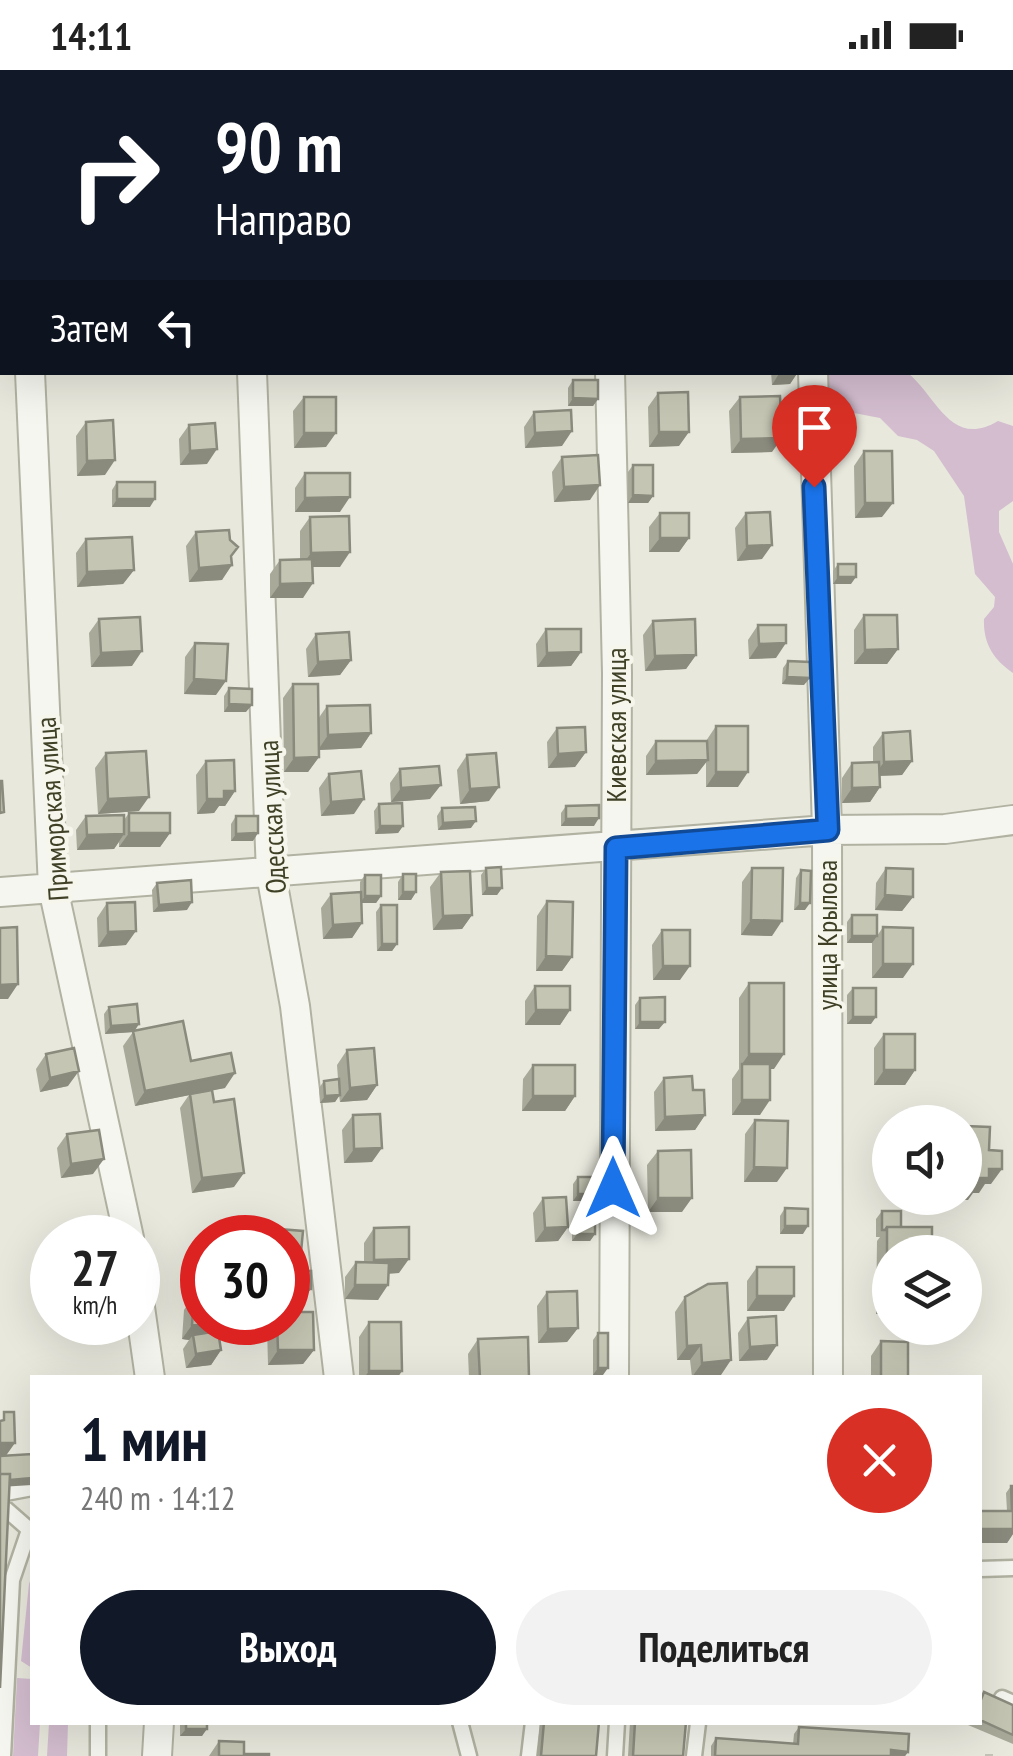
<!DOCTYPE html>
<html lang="ru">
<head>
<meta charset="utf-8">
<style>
	body { margin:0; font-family:"PT Sans Narrow",sans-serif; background:#f2f2f2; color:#222; height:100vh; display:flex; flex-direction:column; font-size:38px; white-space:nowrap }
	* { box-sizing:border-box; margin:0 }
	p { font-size:32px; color:#767676 }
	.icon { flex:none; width:55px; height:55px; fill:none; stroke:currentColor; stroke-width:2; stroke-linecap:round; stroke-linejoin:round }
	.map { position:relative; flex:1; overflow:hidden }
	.details { position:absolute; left:30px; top:1305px; width:952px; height:350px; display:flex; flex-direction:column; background:#fff; border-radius:0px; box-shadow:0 10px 40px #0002 }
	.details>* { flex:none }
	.top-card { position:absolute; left:0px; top:0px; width:1015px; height:305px; box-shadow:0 10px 40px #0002; background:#111827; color:#fff; overflow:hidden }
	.fabs { position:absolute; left:872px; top:1035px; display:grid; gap:20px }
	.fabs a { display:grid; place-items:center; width:110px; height:110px; border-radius:50%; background:#fff; box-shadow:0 10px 40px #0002; font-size:50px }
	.speed { position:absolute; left:30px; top:1145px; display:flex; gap:20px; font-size:50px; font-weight:700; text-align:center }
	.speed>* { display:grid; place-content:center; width:130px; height:130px; border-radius:50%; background:#fff; box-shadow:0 10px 40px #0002; line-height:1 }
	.speed small { font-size:25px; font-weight:400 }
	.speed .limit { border:15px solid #d22; background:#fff; color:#111 }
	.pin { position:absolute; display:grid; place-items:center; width:85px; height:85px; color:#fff; margin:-102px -42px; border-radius:50% 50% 50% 0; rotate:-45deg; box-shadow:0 0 10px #0007 }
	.pin .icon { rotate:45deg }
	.me { position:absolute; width:110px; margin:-55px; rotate:0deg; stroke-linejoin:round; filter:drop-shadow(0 0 8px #0008) }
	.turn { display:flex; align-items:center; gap:35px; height:210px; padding:0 50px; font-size:45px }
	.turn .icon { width:130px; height:130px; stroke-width:2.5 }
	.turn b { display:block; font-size:70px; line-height:85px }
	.then { display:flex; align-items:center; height:95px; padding:0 50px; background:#0003; gap:20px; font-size:38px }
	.round { display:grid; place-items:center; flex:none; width:105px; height:105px; border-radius:52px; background:#f2f2f2 }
	.summary { display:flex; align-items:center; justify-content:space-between; height:170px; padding:0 50px }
	h1 { font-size:60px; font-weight:600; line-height:75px; color:#111827 }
	.cta { display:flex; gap:20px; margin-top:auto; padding:20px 50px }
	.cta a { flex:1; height:115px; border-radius:60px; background:#111827; color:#fff; font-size:40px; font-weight:600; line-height:115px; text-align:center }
	.cta a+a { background:#f2f2f2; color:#222 }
	.status { display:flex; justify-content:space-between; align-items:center; height:70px; padding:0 50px; background:#fff; direction:ltr }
	.status svg { height:28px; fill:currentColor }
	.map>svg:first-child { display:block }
	.green { fill:#d3bdcf }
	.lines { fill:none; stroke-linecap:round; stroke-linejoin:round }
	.service-casing { stroke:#b2b2a2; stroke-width:19 }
	.minor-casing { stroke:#b2b2a2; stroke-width:32 }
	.path { stroke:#c3c3b7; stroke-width:4; stroke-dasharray:8 8; stroke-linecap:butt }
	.service { stroke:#f6f6f0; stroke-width:14 }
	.minor { stroke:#f6f6f0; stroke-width:28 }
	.wall { fill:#a9a99a }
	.shaded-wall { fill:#8a8a7d }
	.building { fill:#c5c5b3; stroke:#8a8a7d; stroke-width:2.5 }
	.route-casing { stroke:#114b97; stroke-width:25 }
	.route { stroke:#1a73e8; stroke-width:18 }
	.labels { text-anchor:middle; stroke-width:8; stroke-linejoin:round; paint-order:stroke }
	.street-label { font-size:28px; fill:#3f4025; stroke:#f6f6ec }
</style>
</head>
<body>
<div class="status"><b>14:11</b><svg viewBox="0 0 49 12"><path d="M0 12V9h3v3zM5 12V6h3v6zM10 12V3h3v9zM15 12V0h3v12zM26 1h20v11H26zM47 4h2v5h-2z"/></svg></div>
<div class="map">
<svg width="1013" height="1686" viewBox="0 0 1013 1686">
	<rect width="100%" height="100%" fill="#e8e8dd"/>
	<path class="green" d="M822 303H908C937 327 951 379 998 351L1013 356V431L999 441V462L1013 494V603C994 590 983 574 984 549L994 537 995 527 975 504 964 426 934 381 917 370 898 366 880 348 854 343 844 337 832 324Z
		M32 1506V1598L21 1591 29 1514Z
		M17 1608 32 1609V1652L40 1653 38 1686H13Z
		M49 1653H68L67 1686H47Z"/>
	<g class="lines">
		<g class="service-casing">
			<path id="service" d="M0 1424 32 1418
				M0 1434 32 1462
				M980 1499 1013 1498
				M1002 1628 1013 1633
				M460 1652 469 1686
				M3 1686 12 1510 29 1460
				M98 1686V1652
				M529 1686 533 1652
				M615 1686 617 1652
				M694 1686 698 1653"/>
		</g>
		<g class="minor-casing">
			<path id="minor" d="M14 0V2
				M225 0V2
				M787 2V0
				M1012 23H1013
				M0 62H2
				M30 302 53 818 129 1168
				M252 302 271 804 295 936 339 1308
				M610 302 617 603 614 1308
				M813 302 827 760 828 1308
				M0 822 827 760 945 759 1013 750
				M138 1223 150 1308
				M157 1686 159 1652"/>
		</g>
		<path class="path" d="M985 1686H998"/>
		<use href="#service" class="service"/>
		<use href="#minor" class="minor"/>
	</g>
	<path class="wall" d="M418 0H464L465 2H419Z
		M771 302H798L790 314 772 315Z
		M573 310 598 329 593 336H568V318Z
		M658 323 679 376 649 377 648 337Z
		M304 327 326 377 294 378 293 341Z
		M740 327 772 382 731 383 729 341Z
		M534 342 562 376 525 378 524 357Z
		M86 352 105 405 77 406 76 366Z
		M189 355 207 394 180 395 179 369Z
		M864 381 882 447 855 448 854 396Z
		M562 387 590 430 554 432 552 402Z
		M633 395 653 426 648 433H628V402Z
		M305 403 340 442H295V418Z
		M117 412 150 437H112V420Z
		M660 443 689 468 679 482H649V457Z
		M746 443 762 489 737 491 735 458Z
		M310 447 340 497H312L303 528H270V504L280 490 300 489V461Z
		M196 462 230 470 231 486 222 510 189 512 186 476Z
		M86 469 134 500 123 514 77 517 76 483Z
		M838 494 851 514H833V501Z
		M864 545 898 579 887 594H854V560Z
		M99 549 132 596 91 597 89 563Z
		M653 551 696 585 686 599 645 601 643 565Z
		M758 555 776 588 749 589 748 570Z
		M546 559 581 582 571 596 537 597 536 574Z
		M316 564 351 590 340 605 308 607 306 579Z
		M195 573 216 625 184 624 185 587Z
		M788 591 804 615 782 614 783 598Z
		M293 614 318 649 327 636 371 663 361 678 318 680 319 687 308 702H284L283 628Z
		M229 618 246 642H224V626Z
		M716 656 738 717H706V692L697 704 646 705V686L656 671H706Z
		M557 658 586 682 575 697 548 698 547 672Z
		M883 663 912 691 902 705 880 706V717L870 732 842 733V708L852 693H873V677Z
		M106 683 139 741 98 744 95 698Z
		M467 685 489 731 460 734 457 700Z
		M206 691 235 721 225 736H219L214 743 197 744 196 705Z
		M400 699 430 729 391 732 390 713Z
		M329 704 354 744 321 746 319 718Z
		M379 734 403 756 398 763 375 764 374 741Z
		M566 736 594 756H561V743Z
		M442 738 471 758 438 760 437 746Z
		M129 743 170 763 160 777H119V772L114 779 77 780 76 760 86 746 124 750Z
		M236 746 253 771H231V754Z
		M486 798 502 818 497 825H482L481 805Z
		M752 798 772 866 741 865 742 812Z
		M886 798 913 827 902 841 875 840 876 813Z
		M801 800 805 840H794L796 808Z
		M441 802 472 845 462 859 433 860 430 817Z
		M403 804 416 822 411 830H398V812Z
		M365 805 381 826 376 833H361L362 853 352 868 323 869 321 838 331 824 360 822V812Z
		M157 813 187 840 153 842 152 820Z
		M547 831 572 887 562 901H536L537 846Z
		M107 833 126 875 98 877 97 848Z
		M381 835 397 874 392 881H377L376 842Z
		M852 845 877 866 883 857 903 908H872V872L847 873V852Z
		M662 860 680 910H653L652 875Z
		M749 913 774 999H770L760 1045H732V1009L739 999V928Z
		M535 916 570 940 560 955H525V931Z
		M853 918 871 954H847V925Z
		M640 928 659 959H635V935Z
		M109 937 134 961 191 991 225 1018 206 1021 214 1032 234 1117 192 1123 180 1038 189 1025 135 1036 123 976 133 962 105 964 104 944Z
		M884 964 915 1000 905 1015H874V978Z
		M347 980 377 1015 367 1030 340 1032 339 1025 335 1032 320 1033 319 1018 324 1011 338 1009 337 995Z
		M46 984 68 1016 40 1022 36 999Z
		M533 995 575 1026 565 1041H522L523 1009Z
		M664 1008 693 1020 705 1045 695 1060 655 1061 654 1022Z
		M353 1045 372 1092 344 1093 342 1060Z
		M755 1050 777 1112H744L745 1064Z
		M67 1064 93 1104 61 1108 57 1078Z
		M658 1081 682 1142H648L647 1095Z
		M578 1107 593 1124 587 1131H573V1114Z
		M543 1128 568 1157 558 1171 535 1172 533 1143Z
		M785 1138 803 1164H780V1146Z
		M882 1141 901 1157 890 1244H876L877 1171 880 1167H876V1149Z
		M577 1148 595 1164 590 1171H572V1155Z
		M374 1158 399 1203 389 1204 378 1230 345 1229V1207L356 1192H364V1173Z
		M757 1197 784 1241H747V1211Z
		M547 1222 578 1258 567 1272 538 1273 537 1236Z
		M194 1225 220 1271 221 1280 211 1295 186 1298 183 1279 189 1270 182 1269 184 1240Z
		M685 1227 721 1305 692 1307 690 1290H677L675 1242Z
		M748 1248 767 1290 739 1291 738 1263Z
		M270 1252H288L314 1280 303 1294 268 1295 267 1257Z
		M369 1252 402 1301 397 1308H359V1267Z
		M598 1263 603 1305H593V1270Z
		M478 1269 529 1308H469L468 1284Z
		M881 1271 908 1308H871V1286Z
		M1011 1416 1013 1464 1007 1473H980L1007 1441 1006 1423Z
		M984 1622 1013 1635V1674L968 1655 969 1652H980V1628Z
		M180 1652H207L202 1666H180Z
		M540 1652H599L596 1686H537Z
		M630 1652H686L683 1686H628Z
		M799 1657 908 1682 905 1686H711V1676L716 1668 793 1674 794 1664Z
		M219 1671 244 1684 269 1686H209Z"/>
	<path class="shaded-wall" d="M67 0H98L96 2H65Z
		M874 0H902L900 2H872Z
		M780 302H798L790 314 772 315Z
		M573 328 598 329 593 336H568Z
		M572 361 562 376 525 378 535 363Z
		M659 362H689L679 376 649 377Z
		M304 363H336L326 377 294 378Z
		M782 368 772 382 731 383 741 369Z
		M217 379 207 394 180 395 190 381Z
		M115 390 105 405 77 406 87 391Z
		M600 415 590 430 554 432 564 417Z
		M633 425 653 426 648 433H628Z
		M350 427 340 442H295L305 428Z
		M117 429H155L150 437H112Z
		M865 433H893L882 447 855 448Z
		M660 468H689L679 482H649Z
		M772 475 762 489 737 491 747 476Z
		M350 482 340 497H301L311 483Z
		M232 495 222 510 189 512 199 498Z
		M134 500 123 514 77 517 87 502Z
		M838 507H856L851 514H833Z
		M313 513 303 528H270L280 514Z
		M786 573 776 588 749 589 759 574Z
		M898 579 887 594H854L865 580Z
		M142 581 132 596 91 597 101 583Z
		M581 582 571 596 537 597 547 583Z
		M696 585 686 599 645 601 655 586Z
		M351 590 340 605 308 607 318 592Z
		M787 607 810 608 804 615 782 614Z
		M194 609 226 611 216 625 184 624Z
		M229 634 252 635 246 642H224Z
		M371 663 361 678 318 680 328 665Z
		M586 682 575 697 548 698 558 684Z
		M319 687 308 702H284L294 688Z
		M708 690 697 704 646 705 656 691Z
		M912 691 902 705 874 706 884 692Z
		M716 702H748L738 717H706Z
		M441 715 430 729 391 732 401 718Z
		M499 717 489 731 460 734 470 719Z
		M880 717 870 732 842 733 852 718Z
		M224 721H235L225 736H219L214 743 197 744 207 729Z
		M149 727 139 741 98 744 108 729Z
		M364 729 354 744 321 746 331 732Z
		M599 748 594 756H561L566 749Z
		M476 751 471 758 438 760 443 753Z
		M380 756H403L398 763 375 764Z
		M129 763H170L160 777H119Z
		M258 763 253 771H231L236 764Z
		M124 764 114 779 77 780 87 765Z
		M487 818H502L497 825H482Z
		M403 822H416L411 830H398Z
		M885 825 913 827 902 841 875 840Z
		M365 826H381L376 833H360Z
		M192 832 187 840 153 842 159 835Z
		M800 833H810L805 840H794Z
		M472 845 462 859 433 860 443 846Z
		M751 850 782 851 772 866 741 865Z
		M362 853 352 868 323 869 333 855Z
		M136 861 126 875 98 877 108 862Z
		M852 866H877L872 873H847Z
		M382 874H397L392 881H377Z
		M546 886 572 887 562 901H536Z
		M883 894H913L903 908H872Z
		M663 896H690L680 910H653Z
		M18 914 8 929H0V915Z
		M536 940H570L560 955H525Z
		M853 947H876L871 954H847Z
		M640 952H665L659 959H635Z
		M139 954 134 962 105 964 111 956Z
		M749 984H784L774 999H742V994Z
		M884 1000H915L905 1015H874Z
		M79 1001 68 1016 40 1022 50 1008Z
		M235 1003 225 1018 135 1036 145 1021Z
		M377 1015 367 1030 340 1032 350 1018Z
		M340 1025 335 1032 320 1033 325 1026Z
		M533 1026H575L565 1041H522Z
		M742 1030H770L760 1045H732Z
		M705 1045 695 1060 655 1061 665 1047Z
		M382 1078 372 1092 344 1093 354 1079Z
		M104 1089 93 1104 61 1108 71 1094Z
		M754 1097 787 1098 777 1112H744Z
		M989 1099H1002L991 1114H985L979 1123H973L968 1130 932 1129 965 1128V1115Z
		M244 1103 234 1117 192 1123 202 1108Z
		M578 1124H593L587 1131H573Z
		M658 1128H692L682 1142H648Z
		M785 1156H808L803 1164H780Z
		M568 1157 558 1171 535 1172 545 1158Z
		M577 1164H595L590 1171H572Z
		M409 1189 399 1203 364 1204 374 1190Z
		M288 1192 300 1193 290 1208H288Z
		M355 1215H388L378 1230 345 1229Z
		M288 1218 311 1219 300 1234 288 1233Z
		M757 1226H794L784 1241H747Z
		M887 1229H890V1244H876Z
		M192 1255 230 1256 220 1271 193 1265 189 1270 182 1269Z
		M578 1258 567 1272 538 1273 548 1259Z
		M701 1275 690 1290H677L687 1276Z
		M777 1275 767 1290 739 1291 750 1277Z
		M221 1280 211 1295 186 1298 196 1284Z
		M278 1280H314L303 1294 268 1295Z
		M731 1290 721 1305 692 1307 702 1293Z
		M598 1298H608L603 1305H593Z
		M369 1301H402L397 1308H364Z
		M0 1373H15L5 1387 0 1388Z
		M32 1408V1415L0 1417V1410Z
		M980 1459H1013V1464L1007 1473H980Z
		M186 1659H207L202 1666H180Z
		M891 1680 908 1682 905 1686H887Z"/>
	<path class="building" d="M278 0H320V2H278Z
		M358 0H392V2H358Z
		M432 0H464L465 2H433Z
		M560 0H584V2H560Z
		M573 310H598V329L573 328Z
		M688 322 689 362H659L658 323Z
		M780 326 782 368 741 369 740 327Z
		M304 327H336V363H304Z
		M571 340 572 361 535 363 534 342Z
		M113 350 115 390 87 391 86 352Z
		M215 353 217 379 190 381 189 355Z
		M864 381H892L893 433H865Z
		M598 385 600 415 564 417 562 387Z
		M633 395H653V426L633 425Z
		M305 403H350V427L305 428Z
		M117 412H155V429H117Z
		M770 442 772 475 747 476 746 443Z
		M660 443H689V468H660Z
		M349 446 350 482 311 483 310 447Z
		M229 460 230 470 238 477 231 486 232 495 199 498 196 462Z
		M132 467 134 500 87 502 86 469Z
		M312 489 313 513 280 514V490Z
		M838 494H856V507H838Z
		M864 545H897L898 579 865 580Z
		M140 547 142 581 101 583 99 549Z
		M695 549 696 585 655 586 653 551Z
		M758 555H786V573L759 574Z
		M546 559H581V582L547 583Z
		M349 562 351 590 318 592 316 564Z
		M195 573 228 574 226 611 194 609Z
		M788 591 810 592V608L787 607Z
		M293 614H318L319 687 294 688Z
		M229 618 252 619V635L229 634Z
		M370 635 371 663 328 665 327 636Z
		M716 656H748V702H716Z
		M585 657 586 682 558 684 557 658Z
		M910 661 912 691 884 692 883 663Z
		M656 671H707L708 690 656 691Z
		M146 681 149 727 108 729 106 683Z
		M496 683 499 717 470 719 467 685Z
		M234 690 235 721H224V729H207L206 691Z
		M879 692 880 717 852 718V693Z
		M439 696 441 715 401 718 400 699Z
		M361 701 364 729 331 732 329 704Z
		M0 711H2L4 742 0 743Z
		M402 733 403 756H380L379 734Z
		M599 735V748L566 749V736Z
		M475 737 476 751 443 753 442 738Z
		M129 743H170V763H129Z
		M124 745V764L87 765 86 746Z
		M236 746H258V763L236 764Z
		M501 797 502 818H487L486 798Z
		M752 798H783L782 851 751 850Z
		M886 798 913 799V827L885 825Z
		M801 800 811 801 810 833H800Z
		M470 801 472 845 443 846 441 802Z
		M403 804H416V822H403Z
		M365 805H381V826H365Z
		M191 810 192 832 159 835 157 813Z
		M361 822 362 853 333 855 331 824Z
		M547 831 573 832 572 887 546 886Z
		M135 832 136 861 108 862 107 833Z
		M381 835H397V874H382Z
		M852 845H877V866H852Z
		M17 857 18 914 0 915V858Z
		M883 857 913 858V894H883Z
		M662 860H690V896H663Z
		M749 913H784V984H749Z
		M535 916H570V940H536Z
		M853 918H876V947H853Z
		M665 927V952H640V928Z
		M137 934 139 954 111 956 109 937Z
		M183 951 191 991 231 983 235 1003 145 1021 133 961Z
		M884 964H915V1000H884Z
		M74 978 79 1001 50 1008 46 984Z
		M374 978 377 1015 350 1018 347 980Z
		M742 994H770V1030H742Z
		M533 995H575V1026H533Z
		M692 1006 693 1020H704L705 1045 665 1047 664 1008Z
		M339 1009 340 1025 325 1026 324 1011Z
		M212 1020 214 1032 234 1029 244 1103 202 1108 190 1024Z
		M380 1044 382 1078 354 1079 353 1045Z
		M755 1050 788 1051 787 1098 754 1097Z
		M965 1056 990 1057 989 1080 1002 1081V1099H989V1108H978V1115H965Z
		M99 1060 104 1089 71 1094 67 1064Z
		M691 1080 692 1128H658V1081Z
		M578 1107H593V1124H578Z
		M566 1127 568 1157 545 1158 543 1128Z
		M785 1138 808 1139V1156H785Z
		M882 1141H901V1157H887L885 1160H882Z
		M577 1148H595V1164H577Z
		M409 1157V1189L374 1190V1158Z
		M887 1157H932V1182H890V1229H887Z
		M279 1159 303 1161 300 1193 288 1192V1168H278Z
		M356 1192 389 1193 388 1215H355Z
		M757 1197H794V1226H757Z
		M288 1200 311 1201V1219L288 1218Z
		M727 1213 731 1290 702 1293 701 1275 687 1276 685 1227 708 1214Z
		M577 1221 578 1258 548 1259 547 1222Z
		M194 1225H202V1252H230V1256L192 1255Z
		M288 1242H313L314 1280H278L277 1252H288Z
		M776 1246 777 1275 750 1277 748 1248Z
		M369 1252H401L402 1301H369Z
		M218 1261 221 1280 196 1284 193 1265Z
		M598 1263H608V1298H598Z
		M528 1267 529 1308H480L478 1269Z
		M881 1271 908 1272V1308H881Z
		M4 1342H14L15 1373H0V1351L4 1350Z
		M32 1384V1408L10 1410V1404H0V1386Z
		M0 1404H10L0 1618Z
		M1011 1416H1013V1441H1012Z
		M980 1441H1013V1459H980Z
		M984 1622 1013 1635V1665L980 1650V1632Z
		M186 1652H207V1659H186Z
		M544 1652H599L596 1686H541Z
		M635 1652H686L683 1686H633Z
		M799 1657 909 1664 908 1682 891 1680V1686H715L716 1668 798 1674Z
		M219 1671 244 1672V1684H269V1686H219Z"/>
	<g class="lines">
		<g class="route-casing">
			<path id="route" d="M613 1118 616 778 828 760 814 417"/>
		</g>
		<use href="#route" class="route"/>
	</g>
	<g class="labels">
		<g class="street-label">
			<text transform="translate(616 655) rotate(-90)" y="10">Киевская улица</text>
			<text transform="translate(52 739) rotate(-94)" y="10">Приморская улица</text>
			<text transform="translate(272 747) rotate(-93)" y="10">Одесская улица</text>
			<text transform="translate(827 865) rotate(-90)" y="10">улица Крылова</text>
		</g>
	</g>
</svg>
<div class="fabs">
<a><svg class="icon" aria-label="sound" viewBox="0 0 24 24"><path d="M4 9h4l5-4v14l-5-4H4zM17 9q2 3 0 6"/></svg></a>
<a><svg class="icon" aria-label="layers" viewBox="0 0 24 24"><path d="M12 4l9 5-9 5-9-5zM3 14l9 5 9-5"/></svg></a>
</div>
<div class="speed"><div>27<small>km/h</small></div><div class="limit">30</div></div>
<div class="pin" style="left:814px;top:417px;background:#d93025"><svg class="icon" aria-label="arrive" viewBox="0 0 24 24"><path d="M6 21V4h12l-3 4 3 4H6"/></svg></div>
<svg class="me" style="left:613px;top:1118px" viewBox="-20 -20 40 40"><path d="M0-17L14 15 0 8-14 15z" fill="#1a73e8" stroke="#fff" stroke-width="4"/></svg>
<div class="top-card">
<div class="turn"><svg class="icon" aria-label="right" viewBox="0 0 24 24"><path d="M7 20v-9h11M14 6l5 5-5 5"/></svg><div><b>90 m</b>Направо</div></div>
<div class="then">Затем<svg class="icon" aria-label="left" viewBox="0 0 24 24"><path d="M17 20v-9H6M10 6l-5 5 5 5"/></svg></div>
</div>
<section class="details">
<div class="summary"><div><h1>1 мин</h1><p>240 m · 14:12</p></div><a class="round" style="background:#d93025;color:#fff"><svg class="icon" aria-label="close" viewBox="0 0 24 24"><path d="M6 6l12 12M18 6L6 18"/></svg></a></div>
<div class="cta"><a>Выход</a><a>Поделиться</a></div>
</section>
</div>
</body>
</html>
